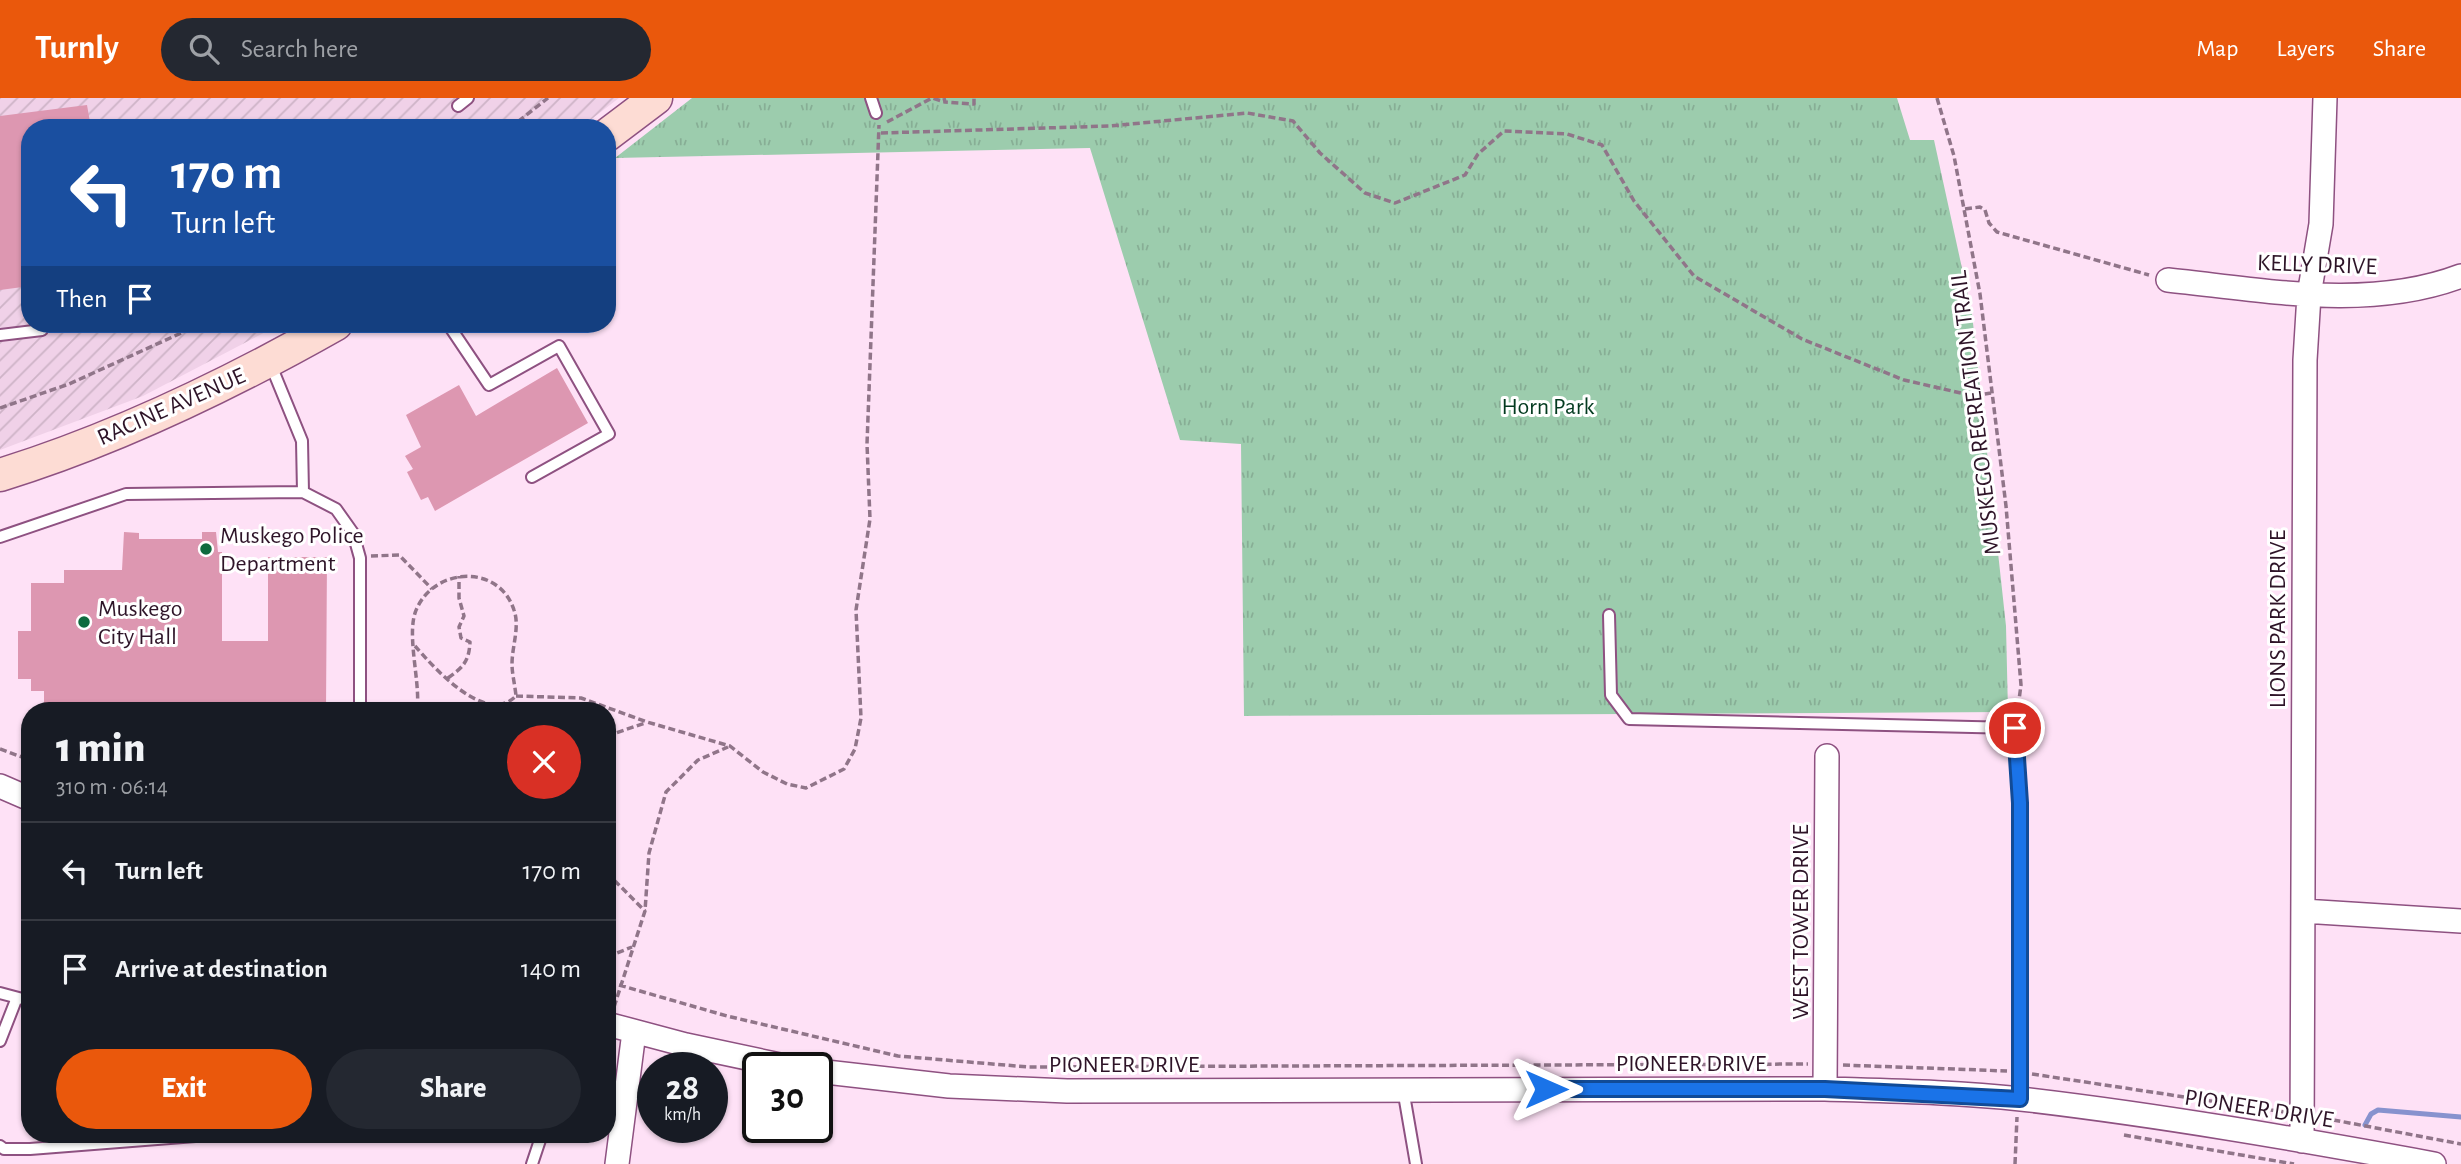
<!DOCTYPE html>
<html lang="en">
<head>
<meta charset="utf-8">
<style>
	body { margin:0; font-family:"Alegreya Sans",sans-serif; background:#242831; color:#f1f3f6; height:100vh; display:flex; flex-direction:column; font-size:26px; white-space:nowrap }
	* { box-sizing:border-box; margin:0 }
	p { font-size:23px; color:#9ea1a6 }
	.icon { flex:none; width:38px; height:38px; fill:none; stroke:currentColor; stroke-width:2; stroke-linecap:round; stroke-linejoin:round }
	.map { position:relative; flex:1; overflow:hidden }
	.drawer { position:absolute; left:21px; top:604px; width:595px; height:441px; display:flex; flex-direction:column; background:#171b24; border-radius:28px; box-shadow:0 2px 5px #0004 }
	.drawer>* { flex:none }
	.banner { position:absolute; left:21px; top:21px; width:595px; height:214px; border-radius:28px; box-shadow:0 2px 5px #0004; background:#1a4fa0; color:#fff; overflow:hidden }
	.speed { position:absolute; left:637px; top:954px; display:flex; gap:14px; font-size:35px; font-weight:700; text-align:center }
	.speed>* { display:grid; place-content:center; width:91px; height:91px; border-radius:50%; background:#171b24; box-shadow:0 2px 5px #0004; line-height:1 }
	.speed small { font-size:18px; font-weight:400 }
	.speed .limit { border:4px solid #111; border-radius:10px; background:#fff; color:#111 }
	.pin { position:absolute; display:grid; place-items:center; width:60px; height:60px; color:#fff; margin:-30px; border:4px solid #fff; border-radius:50%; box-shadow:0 2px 7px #0007 }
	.me { position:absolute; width:77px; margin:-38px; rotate:90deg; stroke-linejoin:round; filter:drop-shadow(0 0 5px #0008) }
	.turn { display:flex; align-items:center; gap:24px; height:147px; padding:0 35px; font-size:32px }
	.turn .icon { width:91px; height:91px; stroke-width:2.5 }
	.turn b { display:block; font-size:49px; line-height:60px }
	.then { display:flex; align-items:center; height:66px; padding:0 35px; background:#0003; gap:14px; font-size:26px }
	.round { display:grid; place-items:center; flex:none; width:74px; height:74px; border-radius:37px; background:#242831 }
	.summary { display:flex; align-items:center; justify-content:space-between; height:119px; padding:0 35px }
	h1 { font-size:42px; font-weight:800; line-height:52px }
	.primary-button { display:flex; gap:14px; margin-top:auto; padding:14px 35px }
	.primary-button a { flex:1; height:80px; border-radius:42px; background:#ea580c; color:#fff; font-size:28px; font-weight:800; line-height:80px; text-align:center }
	.primary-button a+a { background:#242831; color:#f1f3f6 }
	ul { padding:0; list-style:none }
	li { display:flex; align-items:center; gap:21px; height:98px; padding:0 35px; border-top:2px solid #363941 }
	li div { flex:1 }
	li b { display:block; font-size:26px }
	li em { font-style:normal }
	header { display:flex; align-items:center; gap:42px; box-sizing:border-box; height:98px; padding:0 35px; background:#ea580c; color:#fff }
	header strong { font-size:33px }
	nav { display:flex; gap:38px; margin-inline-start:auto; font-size:24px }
	.search { width:490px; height:63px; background:#242831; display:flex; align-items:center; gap:18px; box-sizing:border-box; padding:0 24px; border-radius:38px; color:#9ea1a6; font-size:26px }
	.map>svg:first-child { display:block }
	.industrial { fill:url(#industrial-furrows) }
	.park { fill:url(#park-tufts) }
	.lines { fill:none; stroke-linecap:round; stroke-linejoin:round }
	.stream { stroke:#8792ce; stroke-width:5 }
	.building { fill:#dd97b1 }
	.service-casing { stroke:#8e5181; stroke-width:14 }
	.minor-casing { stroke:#8e5181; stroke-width:26 }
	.secondary-casing { stroke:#8e5181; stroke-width:35 }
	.path { stroke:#907589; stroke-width:3.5; stroke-dasharray:7 3.5; stroke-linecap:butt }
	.service { stroke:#fff; stroke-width:10 }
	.minor { stroke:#fff; stroke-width:23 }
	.secondary { stroke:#fddcd4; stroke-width:32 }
	.route-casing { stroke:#114b97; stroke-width:18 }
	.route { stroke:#1a73e8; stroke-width:12 }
	.poi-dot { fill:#0e6a3e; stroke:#fff; stroke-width:2.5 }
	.labels { text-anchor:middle; stroke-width:6; stroke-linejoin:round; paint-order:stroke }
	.street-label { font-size:24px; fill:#2e1428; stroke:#fff }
	.park-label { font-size:24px; fill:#043b20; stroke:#fff }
	.poi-label { font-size:24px; fill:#2e1428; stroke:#fff; text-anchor:start }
</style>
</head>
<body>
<header>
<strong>Turnly</strong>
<div class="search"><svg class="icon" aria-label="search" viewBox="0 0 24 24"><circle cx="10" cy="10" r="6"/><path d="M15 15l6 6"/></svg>Search here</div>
<nav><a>Map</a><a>Layers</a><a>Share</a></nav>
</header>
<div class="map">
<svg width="2461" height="1066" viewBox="0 0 2461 1066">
	<defs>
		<pattern id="industrial-furrows" width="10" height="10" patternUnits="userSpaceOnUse" patternTransform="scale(1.75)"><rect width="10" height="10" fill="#f0d1e8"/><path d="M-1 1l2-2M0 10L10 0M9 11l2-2" fill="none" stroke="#ceb3c7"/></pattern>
		<pattern id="park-tufts" width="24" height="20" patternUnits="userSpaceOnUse" patternTransform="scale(1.75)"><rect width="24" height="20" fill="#9cccad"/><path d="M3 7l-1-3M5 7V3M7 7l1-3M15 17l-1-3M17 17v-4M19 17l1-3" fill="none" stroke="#87ae95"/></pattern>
	</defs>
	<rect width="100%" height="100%" fill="#fee1f6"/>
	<path class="industrial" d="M0 0H619L580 30H30V226H281L143 298 0 352Z"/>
	<path class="park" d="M692 0H1897L1910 42H1934L1972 216 2006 528 2008 614 1244 618 1241 346 1180 342 1090 50 615 60Z"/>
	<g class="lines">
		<path class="stream" d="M2365 1027 2371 1016 2378 1012 2461 1019"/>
	</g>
	<path class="building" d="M87 7 90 24 73 27V30H30V188L0 192V18Z
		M557 270 588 325 435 413 428 399 421 402 407 374 413 371 405 358 421 349 406 317 459 287 476 318Z
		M124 434 139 435V441H202V434H216L218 454H222V543H268V459H327L326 612 44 611V593H31V581H18V533H31V485H64V472H122Z"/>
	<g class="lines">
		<g class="service-casing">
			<path id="service" d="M871 0 876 15
				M458 8 468 0
				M448 226 489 287 559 248 609 336 532 379
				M0 237 42 232
				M270 265 302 343 303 394 336 411 353 435 360 460V612
				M0 439 126 396 303 394
				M1609 517 1611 597 1629 621 2015 630 2020 705V1001
				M0 895 30 903
				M0 943 16 902
				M1403 991 1416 1066
				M607 1000 623 1002
				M0 1048 4 1051H30L221 1036
				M532 1066 542 1036"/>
		</g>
		<g class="minor-casing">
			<path id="minor" d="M2168 182C2264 192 2369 213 2461 178
				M0 688 30 701
				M2303 813 2461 823
				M607 926 686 947 794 970
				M817 973 949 988 1067 993 1825 991C1890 993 1956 994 2021 1001 2159 1017 2297 1041 2434 1066
				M1825 991 1827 658
				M2302 1043 2305 262 2309 197 2321 126 2325 0
				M617 1066 634 934"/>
		</g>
		<g class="secondary-casing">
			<path id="secondary" d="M607 37 656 0
				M0 377C117 341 230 286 336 226"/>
		</g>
		<path class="path" d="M944 0 945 4 974 6V0
			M1937 0 1954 58 1980 196 2006 408 2021 587 2017 617
			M887 24 932 0 945 4
			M510 30 548 0
			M881 35 1110 28 1247 15 1293 23 1320 55 1365 95 1395 105 1465 77 1478 56 1504 33 1567 36 1602 47 1634 103 1694 178 1802 241 1904 282 1974 298 1991 295
			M1965 111 1980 109 1985 112 1989 125 1997 134 2149 177
			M0 310 69 286 201 226
			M371 458 399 457 432 491
			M415 548C435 571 486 628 516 598 515 587 512 576 512 566 512 548 520 529 514 512 499 466 436 469 417 510 405 534 421 584 417 612
			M448 580C463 569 469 564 470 544L461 540 459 529 464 518 459 500V478
			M516 598 581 600 647 624 730 648 763 674 787 686 806 690 844 671 855 651 861 620 856 512 870 421 867 346 879 27
			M607 638 645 625
			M0 651 30 662
			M607 775 645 813
			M607 853 617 855 632 849
			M619 887 727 918 898 958 1028 969 1808 966
			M614 909 645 813 649 755 666 694 698 662 728 649
			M1843 967 2007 973
			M2032 976 2284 1014
			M2323 1020 2461 1046
			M2124 1037 2294 1066
			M2015 1066 2017 1019"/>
		<use href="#service" class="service"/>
		<use href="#minor" class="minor"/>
		<use href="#secondary" class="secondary"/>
	</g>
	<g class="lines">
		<g class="route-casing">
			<path id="route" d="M1546 991H1825L2020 1001V705L2015 630"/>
		</g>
		<use href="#route" class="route"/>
	</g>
	<g class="poi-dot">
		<circle cx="206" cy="451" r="7"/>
		<circle cx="84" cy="524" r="7"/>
	</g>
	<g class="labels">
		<g class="street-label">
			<text transform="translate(2317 166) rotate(2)" y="8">KELLY DRIVE</text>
			<text transform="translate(171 308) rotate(-24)" y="8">RACINE AVENUE</text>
			<text transform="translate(1975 315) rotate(-97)" y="8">MUSKEGO RECREATION TRAIL</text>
			<text transform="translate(2277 521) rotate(-90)" y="8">LIONS PARK DRIVE</text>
			<text transform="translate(1800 824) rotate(-90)" y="8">WEST TOWER DRIVE</text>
			<text x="1691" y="973">PIONEER DRIVE</text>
			<text x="1124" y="974">PIONEER DRIVE</text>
			<text transform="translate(2259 1010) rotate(9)" y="8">PIONEER DRIVE</text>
		</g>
		<g class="park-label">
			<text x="1548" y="316">Horn Park</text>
		</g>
		<g class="poi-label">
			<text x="220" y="445">Muskego Police<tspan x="220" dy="28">Department</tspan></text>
			<text x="98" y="518">Muskego<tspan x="98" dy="28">City Hall</tspan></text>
		</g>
	</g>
</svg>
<div class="speed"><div>28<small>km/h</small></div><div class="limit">30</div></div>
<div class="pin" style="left:2015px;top:630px;background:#d93025"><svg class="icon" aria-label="arrive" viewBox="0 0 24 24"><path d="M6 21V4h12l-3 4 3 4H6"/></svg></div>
<svg class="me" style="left:1546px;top:991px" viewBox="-20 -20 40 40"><path d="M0-17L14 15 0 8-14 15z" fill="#1a73e8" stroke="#fff" stroke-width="4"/></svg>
<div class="banner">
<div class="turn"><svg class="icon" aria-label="left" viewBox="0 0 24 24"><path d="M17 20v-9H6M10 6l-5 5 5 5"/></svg><div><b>170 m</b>Turn left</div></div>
<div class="then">Then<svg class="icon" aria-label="arrive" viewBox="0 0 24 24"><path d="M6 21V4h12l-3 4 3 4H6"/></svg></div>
</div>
<section class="drawer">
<div class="summary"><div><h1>1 min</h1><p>310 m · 06:14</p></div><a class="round" style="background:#d93025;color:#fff"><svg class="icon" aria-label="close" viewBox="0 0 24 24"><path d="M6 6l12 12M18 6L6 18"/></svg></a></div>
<ul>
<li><svg class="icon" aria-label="left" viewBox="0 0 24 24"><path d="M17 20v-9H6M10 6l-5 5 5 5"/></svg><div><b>Turn left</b></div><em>170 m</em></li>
<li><svg class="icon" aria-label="arrive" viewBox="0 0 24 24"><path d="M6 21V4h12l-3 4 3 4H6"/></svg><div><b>Arrive at destination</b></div><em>140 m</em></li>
</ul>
<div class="primary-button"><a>Exit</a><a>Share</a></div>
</section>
</div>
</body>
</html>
